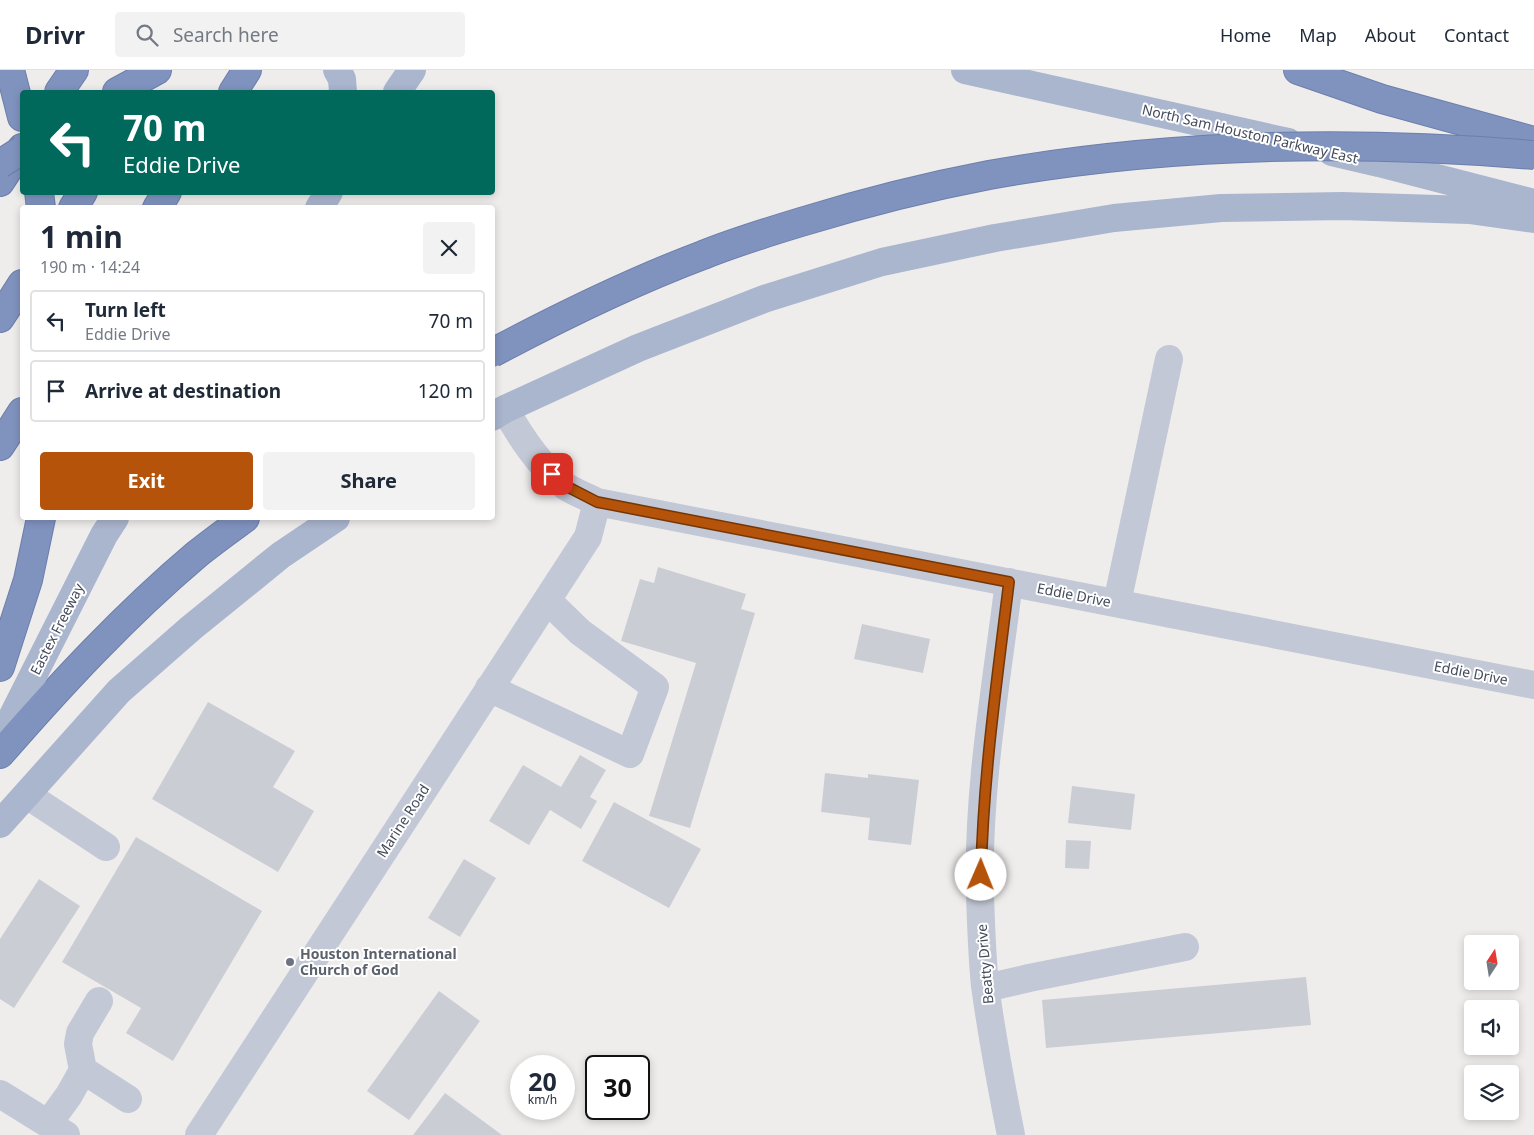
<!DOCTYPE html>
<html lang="en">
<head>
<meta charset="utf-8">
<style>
	body { margin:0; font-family:"Noto Sans",sans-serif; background:#f2f2f3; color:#1f2937; height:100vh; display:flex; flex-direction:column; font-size:19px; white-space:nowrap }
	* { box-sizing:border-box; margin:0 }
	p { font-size:16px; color:#747a83 }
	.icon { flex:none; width:28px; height:28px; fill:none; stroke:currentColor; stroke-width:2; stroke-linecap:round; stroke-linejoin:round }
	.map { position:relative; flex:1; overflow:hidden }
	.drawer { position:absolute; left:20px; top:135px; width:475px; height:315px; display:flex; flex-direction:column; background:#fff; border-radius:5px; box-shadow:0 2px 8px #0003 }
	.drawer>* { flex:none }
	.banner { position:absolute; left:20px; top:20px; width:475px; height:105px; border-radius:5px; box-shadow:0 2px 8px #0003; background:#00695c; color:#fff; overflow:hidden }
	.needle { width:32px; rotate:12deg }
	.tools { position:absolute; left:1464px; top:865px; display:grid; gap:10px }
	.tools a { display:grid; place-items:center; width:55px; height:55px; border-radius:5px; background:#fff; box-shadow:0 2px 8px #0003; font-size:25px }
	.speed { position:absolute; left:510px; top:985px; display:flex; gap:10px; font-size:25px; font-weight:700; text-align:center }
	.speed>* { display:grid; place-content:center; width:65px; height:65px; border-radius:50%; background:#fff; box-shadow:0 2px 8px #0003; line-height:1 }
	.speed small { font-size:12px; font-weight:400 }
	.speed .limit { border:2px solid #111; border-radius:8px; background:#fff; color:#111 }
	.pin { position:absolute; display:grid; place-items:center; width:42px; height:42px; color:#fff; margin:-21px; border-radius:10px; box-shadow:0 2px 8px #0006 }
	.me { position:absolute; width:55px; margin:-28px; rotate:1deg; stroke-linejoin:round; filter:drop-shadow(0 0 4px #0008) }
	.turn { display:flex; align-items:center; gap:18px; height:105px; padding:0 20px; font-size:22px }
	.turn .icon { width:65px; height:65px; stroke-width:2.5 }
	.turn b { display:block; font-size:35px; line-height:42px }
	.round { display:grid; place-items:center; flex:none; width:52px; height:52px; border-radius:5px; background:#f2f2f3 }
	.summary { display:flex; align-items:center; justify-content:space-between; height:85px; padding:0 20px }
	h1 { font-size:30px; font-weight:700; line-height:38px }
	.button { display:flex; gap:10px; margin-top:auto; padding:10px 20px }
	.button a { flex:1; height:58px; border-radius:5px; background:#b45309; color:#fff; font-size:20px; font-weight:700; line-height:58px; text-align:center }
	.button a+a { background:#f2f2f3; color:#1f2937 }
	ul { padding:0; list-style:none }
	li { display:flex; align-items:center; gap:15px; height:62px; margin:0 10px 8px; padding:0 10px; border:2px solid #e0e1e3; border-radius:5px }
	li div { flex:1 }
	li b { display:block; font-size:19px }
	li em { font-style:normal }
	header { display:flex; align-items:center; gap:30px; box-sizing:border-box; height:70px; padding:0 25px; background:#fff; border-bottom:1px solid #e0e1e3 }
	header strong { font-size:24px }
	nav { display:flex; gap:28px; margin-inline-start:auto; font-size:18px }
	.search { width:350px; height:45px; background:#f2f2f3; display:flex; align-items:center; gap:12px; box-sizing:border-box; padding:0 18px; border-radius:5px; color:#747a83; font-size:19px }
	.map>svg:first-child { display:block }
	.building { fill:#cbcdd5 }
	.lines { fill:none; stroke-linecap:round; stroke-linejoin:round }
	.highway-casing { stroke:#6c7eab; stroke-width:30 }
	.minor { stroke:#c2c8d5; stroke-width:28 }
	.major { stroke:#aab5ce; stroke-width:28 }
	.highway { stroke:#8093bf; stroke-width:28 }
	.highway-bridge-casing { stroke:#6c7eab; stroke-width:30; stroke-linecap:butt }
	.highway-bridge { stroke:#8093bf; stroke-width:28 }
	.route-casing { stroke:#753606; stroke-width:12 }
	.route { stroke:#b45309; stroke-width:9 }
	.worship-dot { fill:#6b7280; stroke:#fff; stroke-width:2 }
	.labels { text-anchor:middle; stroke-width:4; stroke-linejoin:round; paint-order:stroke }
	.street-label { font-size:14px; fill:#444b5b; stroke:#fff }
	.worship-label { font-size:14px; font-weight:bold; fill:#5b616d; stroke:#fff; text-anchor:start }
</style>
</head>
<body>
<header>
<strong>Drivr</strong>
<div class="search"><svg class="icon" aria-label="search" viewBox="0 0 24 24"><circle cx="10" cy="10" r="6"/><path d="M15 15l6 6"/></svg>Search here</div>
<nav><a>Home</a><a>Map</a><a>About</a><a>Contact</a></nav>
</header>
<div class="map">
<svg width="1534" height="1065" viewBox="0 0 1534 1065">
	<rect width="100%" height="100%" fill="#efedec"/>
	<path class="building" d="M658 497 746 524 741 539 755 543 690 758 649 746 696 593 621 571 640 509 654 513Z
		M862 554 930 569 923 603 854 589Z
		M208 632 295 681 273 717 314 741 278 802 152 729Z
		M580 685 606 700 590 727 597 731 581 759 550 740 529 775 489 751 523 695 561 717Z
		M825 703 868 708V704L919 710 911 775 868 770 870 748 821 742Z
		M1072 716 1135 724 1131 760 1068 753Z
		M614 732 701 779 669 838 582 791Z
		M136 767 262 841 173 991 126 963 141 938 62 892Z
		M1066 770 1091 771 1089 799 1065 798Z
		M464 789 496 808 460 867 428 848Z
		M39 809 80 836 14 938 0 929V869Z
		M1306 907 1311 955 1046 978 1042 930Z
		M439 921 480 951 409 1050 367 1021Z
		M445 1023 502 1065H413Z"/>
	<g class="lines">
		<g class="highway-casing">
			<path id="highway" d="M10 0 22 47
				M1298 0 1382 29 1534 71
				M59 22 74 0
				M117 22 157 0
				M233 22 247 0
				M0 112 22 78
				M39 122 41 138
				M73 138 83 122
				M157 138 167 122
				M0 248 22 214
				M0 376 22 342
				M0 597 28 510 41 448
				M0 684C61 614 125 545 196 485 212 472 229 460 245 448"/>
		</g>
		<path class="minor" d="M505 339C521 368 539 395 565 416 574 422 587 427 597 432L1534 615
			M1009 512C996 616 977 721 980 825 981 854 982 887 985 916 992 966 1001 1015 1011 1065
			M1117 533 1169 289
			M489 618 630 684 655 617 580 562 547 530
			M27 725 106 777
			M986 918 1029 908 1185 877
			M83 1000 128 1029
			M0 1024 66 1065
			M48 1054 69 1025 83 1000 78 974 80 963 99 931
			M199 1065 588 467 597 432"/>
		<path class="major" d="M337 0 342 9 343 22
			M965 0 1288 72
			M397 22 412 0
			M1332 82 1379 93 1534 133
			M319 138 329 122
			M492 347 505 339 638 278 764 229 882 192 995 168 1114 148 1221 138 1342 136 1469 140 1534 149
			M0 671 104 465 115 448
			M0 754 119 621 191 558 281 485 336 448"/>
		<use href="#highway" class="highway"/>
		<g class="highway-bridge-casing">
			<path id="highway-bridge" d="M0 94 22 80
				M492 283C560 247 631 212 703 185 735 172 768 162 801 152 863 133 926 117 989 105 1168 73 1353 70 1534 85"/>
		</g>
		<use href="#highway-bridge" class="highway-bridge"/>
	</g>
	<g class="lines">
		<g class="route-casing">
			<path id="route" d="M552 404 566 416 597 432 1009 512C997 610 983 707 981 805"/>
		</g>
		<use href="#route" class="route"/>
	</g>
	<circle class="worship-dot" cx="290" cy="892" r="5"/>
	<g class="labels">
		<g class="street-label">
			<text transform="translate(1250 64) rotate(13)" y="5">North Sam Houston Parkway East</text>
			<text transform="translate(1074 525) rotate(11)" y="5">Eddie Drive</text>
			<text transform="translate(57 559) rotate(-63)" y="5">Eastex Freeway</text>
			<text transform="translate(1471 603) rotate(11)" y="5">Eddie Drive</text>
			<text transform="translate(403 751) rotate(-57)" y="5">Marine Road</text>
			<text transform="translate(985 894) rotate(-95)" y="5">Beatty Drive</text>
		</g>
		<g class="worship-label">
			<text x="300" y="889">Houston International<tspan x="300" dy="16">Church of God</tspan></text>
		</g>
	</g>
</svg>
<div class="tools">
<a><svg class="needle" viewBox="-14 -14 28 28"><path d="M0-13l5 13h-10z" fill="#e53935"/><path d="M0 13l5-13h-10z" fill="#747a83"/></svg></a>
<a><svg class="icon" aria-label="sound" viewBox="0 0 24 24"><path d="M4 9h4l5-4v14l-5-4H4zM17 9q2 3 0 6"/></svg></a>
<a><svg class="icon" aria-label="layers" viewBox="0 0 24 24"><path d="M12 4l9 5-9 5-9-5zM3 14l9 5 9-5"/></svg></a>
</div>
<div class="speed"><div>20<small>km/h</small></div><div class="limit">30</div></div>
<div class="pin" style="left:552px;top:404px;background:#d93025"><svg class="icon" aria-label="arrive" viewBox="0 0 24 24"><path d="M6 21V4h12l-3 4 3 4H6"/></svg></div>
<svg class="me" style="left:981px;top:805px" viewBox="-20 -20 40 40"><circle r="19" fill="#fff"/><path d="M0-13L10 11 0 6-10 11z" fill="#b45309"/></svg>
<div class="banner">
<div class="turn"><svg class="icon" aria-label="left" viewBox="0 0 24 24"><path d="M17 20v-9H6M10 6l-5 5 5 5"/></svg><div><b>70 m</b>Eddie Drive</div></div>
</div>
<section class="drawer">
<div class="summary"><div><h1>1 min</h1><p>190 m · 14:24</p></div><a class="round"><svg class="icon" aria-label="close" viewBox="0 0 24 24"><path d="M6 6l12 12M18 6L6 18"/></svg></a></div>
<ul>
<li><svg class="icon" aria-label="left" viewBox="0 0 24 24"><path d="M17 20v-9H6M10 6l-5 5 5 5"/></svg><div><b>Turn left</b><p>Eddie Drive</p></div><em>70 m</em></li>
<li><svg class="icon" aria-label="arrive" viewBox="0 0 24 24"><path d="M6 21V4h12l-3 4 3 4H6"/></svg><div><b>Arrive at destination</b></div><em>120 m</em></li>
</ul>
<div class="button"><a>Exit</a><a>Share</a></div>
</section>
</div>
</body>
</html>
